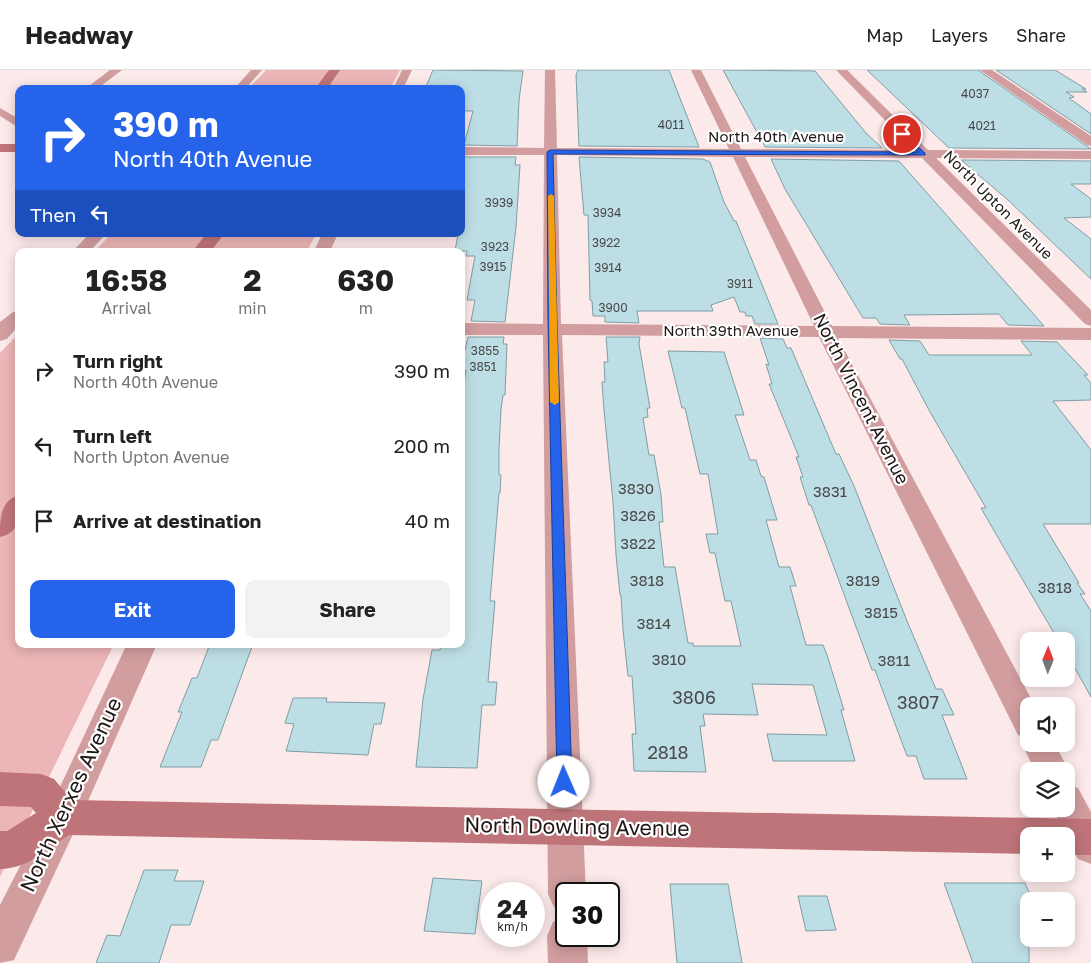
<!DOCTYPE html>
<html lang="en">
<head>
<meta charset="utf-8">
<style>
	body { margin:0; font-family:"Golos Text",sans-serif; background:#f2f2f2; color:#222; height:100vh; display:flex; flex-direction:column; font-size:19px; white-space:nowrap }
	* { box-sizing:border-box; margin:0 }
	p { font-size:16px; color:#767676 }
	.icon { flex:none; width:28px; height:28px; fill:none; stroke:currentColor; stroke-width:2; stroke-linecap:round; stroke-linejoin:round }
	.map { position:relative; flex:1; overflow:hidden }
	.drawer { position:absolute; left:15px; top:178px; width:450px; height:400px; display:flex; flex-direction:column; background:#fff; border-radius:10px; box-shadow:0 2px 12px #0003 }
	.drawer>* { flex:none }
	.banner { position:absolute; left:15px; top:15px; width:450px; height:152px; border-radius:10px; box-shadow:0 2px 12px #0003; background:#2563eb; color:#fff; overflow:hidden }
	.needle { width:32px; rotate:1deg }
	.controls { position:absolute; left:1020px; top:562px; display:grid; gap:10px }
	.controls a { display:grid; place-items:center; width:55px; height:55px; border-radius:10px; background:#fff; box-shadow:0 2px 12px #0003; font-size:25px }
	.speed { position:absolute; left:480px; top:812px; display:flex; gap:10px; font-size:25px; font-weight:700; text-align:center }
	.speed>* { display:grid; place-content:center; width:65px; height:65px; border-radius:50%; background:#fff; box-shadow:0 2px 12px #0003; line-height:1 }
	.speed small { font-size:12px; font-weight:400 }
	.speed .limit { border:2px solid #111; border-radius:8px; background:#fff; color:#111 }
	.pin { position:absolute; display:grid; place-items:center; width:42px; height:42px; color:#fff; margin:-21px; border:2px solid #fff; border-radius:50%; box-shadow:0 1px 5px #0007 }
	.me { position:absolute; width:55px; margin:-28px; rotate:359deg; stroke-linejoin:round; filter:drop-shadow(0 0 4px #0008) }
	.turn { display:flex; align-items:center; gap:18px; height:105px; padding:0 15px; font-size:22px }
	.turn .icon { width:65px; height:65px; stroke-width:2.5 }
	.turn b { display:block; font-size:35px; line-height:42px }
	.then { display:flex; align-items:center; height:48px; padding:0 15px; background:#0003; gap:10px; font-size:19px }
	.eta { display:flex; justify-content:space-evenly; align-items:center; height:85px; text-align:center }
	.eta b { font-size:30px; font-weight:700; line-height:35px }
	.action { display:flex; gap:10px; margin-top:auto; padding:10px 15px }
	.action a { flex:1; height:58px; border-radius:10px; background:#2563eb; color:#fff; font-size:20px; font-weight:700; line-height:58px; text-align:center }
	.action a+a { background:#f2f2f2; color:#222 }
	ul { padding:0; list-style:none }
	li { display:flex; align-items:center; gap:15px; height:75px; padding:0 15px }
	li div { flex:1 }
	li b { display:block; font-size:19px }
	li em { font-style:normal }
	header { display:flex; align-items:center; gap:30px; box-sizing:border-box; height:70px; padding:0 25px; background:#fff; border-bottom:1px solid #e0e0e0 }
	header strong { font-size:24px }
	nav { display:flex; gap:28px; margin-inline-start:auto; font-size:18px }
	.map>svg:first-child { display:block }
	.green { fill:#ecb5b7 }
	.building { fill:#bedee5; stroke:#7f9ea4 }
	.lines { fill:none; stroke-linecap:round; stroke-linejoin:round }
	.street { fill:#d19d9f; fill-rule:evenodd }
	.secondary { fill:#be7479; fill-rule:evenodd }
	.route { fill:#2563eb; stroke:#184099 }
	.slow { fill:#f59e0b }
	.labels { text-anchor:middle; stroke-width:4.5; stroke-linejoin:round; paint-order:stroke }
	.far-number-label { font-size:12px; fill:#48494a }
	.far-street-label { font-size:15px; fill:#211717; stroke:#fff }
	.number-label { font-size:15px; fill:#48494a }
	.street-label { font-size:18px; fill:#211717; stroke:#fff }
	.near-number-label { font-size:18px; fill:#48494a }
	.near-street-label { font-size:21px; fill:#211717; stroke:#fff }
</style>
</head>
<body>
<header>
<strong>Headway</strong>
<nav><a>Map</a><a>Layers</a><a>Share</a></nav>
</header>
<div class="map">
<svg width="1091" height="893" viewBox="0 0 1091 893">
	<rect width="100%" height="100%" fill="#fce9ea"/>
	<path class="green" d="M266 0H400L390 19H248Z
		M111 164H316L307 181H95Z
		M19 263V574H114L0 807V283Z"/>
	<path class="building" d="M433 0 523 1 519 30 517 76 464 75 473 41H461V19H425Z
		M578 0H669L699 77 579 76 576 5Z
		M723 0 815 1 866 63 882 78 765 77Z
		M867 0H978L1091 79 949 78Z
		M996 0H1055L1086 19H1082L1087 22H1066L1074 27 1069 28 1091 44V64Z
		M461 87H516L515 95H520L516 157 505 252 471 251 475 230H467L475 186H466L467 181H455L458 164H461Z
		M579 87 703 89 710 92 724 132 734 151H736L778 254H755L752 246H746L745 242H740L734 227 711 235 713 241H637L639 253 605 252V246H593L592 231 590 230 588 145H584Z
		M771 89 899 91 1044 256 1008 255 999 244 904 245 910 255 880 254 876 248H863L785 119Z
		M961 90 1091 91V114H1071L1091 129V147L1064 148 1091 169V209L1008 130Z
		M468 267H504L503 274H507L505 325H503L501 339 499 378V405H501L500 423H499L490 531H495L488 612H497L495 635H482L477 698 416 697 423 629 432 580H440L441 574H461V337L466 300H461V297Z
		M606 267H640L639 274 650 338H647L648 347 643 348 649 385H654L661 425 663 452H659L664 497H675L688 573H693V576H741L731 531H725L715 483H710L706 464H718L708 404H700L685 338H682L668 281 724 282 744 345H735L750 390H756L761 406 764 407 777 450H766L779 497H790L796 516H790L806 575H823L827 585 844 640H841L855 691H773L767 664 827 665 813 615 752 614 758 645 703 644 705 656H700L706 702 634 701 632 664H636L632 606H628L623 560 621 525H620L616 485 613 432 604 340 602 312H605L604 292H608Z
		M760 268 783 269 787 278H791L836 384H839L854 416 907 551 936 619H942L954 645H942L967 709H924L916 686H907L875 600H872L811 435H809L800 407H803L796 387H799L769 314H772L766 294 769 295Z
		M889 270 920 271 929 285H1032L1021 271 1057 272 1088 305H1084L1091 313V330L1053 331 1091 380V454H1043L1079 513H1077L1085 524H1080L1091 541V627L1066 582V571H1060L1054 563 1004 478 981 438H986L930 342 902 289H900Z
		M210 574H253L218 670H211L201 697H160L182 642H178L192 608H197Z
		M293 628H327L326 632 385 633 381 654H374L368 685 286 681 294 654 285 653Z
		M144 800H178L174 811H204L190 855H171L159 893H96L107 865 120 866Z
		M433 808 482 811 475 864 424 861Z
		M944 813H1025L1029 822V893H973Z
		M670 814H728L742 893H677Z
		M798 826H827L836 860 806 861Z"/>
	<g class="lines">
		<path class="street" d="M110 0H122L97 19H85Z
			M251 0H262L245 19H234Z
			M402 0H412L403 19H393Z
			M545 0H555L557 78 729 79 691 0H701L741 79 914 80 836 0H847L928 80 1091 81V89L936 88 1091 240V256L1085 254 922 88 745 87 832 256 1091 258V270L838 268 1035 636H1029V674H1055L1069 701 1066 706V701H1035L1022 674 1025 668 1018 665 819 267 562 265 586 824H566V842L554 837 548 824 543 265H461V253L543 254 544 85H461V77L544 78ZM557 85 733 87 814 256 561 254Z
			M980 0H992L1091 66V76L1087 75Z
			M0 38 19 49V58L0 46Z
			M89 164H106L90 181H73Z
			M322 164H338L330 181H314Z
			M19 241V255L7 269 0 271V252L13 242Z
			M127 574H157L81 747 14 890 0 893V835L51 736Z
			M1066 714 1078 718 1091 742V794L1078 789 1053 739H1066Z
			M566 847V866H587L588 893H548L547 866 553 852Z"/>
		<path class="secondary" d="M329 0H340L327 19H315Z
			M0 74H19V82H0Z
			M206 164H224L211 181H193Z
			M19 425C19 444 23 461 0 467 0 448 0 431 19 425Z
			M0 702 41 704 54 709 72 730 1091 749V785H1066V766H1029V784L69 765C47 779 27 799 0 799V761H7L36 743 31 737 0 736Z"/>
	</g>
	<path class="route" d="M902 62 925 83V85L553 84 557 252 572 712 570 716 564 718 559 716 557 712 548 252 547 82 550 80 918 82 900 65Z"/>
	<path class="slow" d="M551 124 554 126 559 332 555 335 550 332 548 126Z"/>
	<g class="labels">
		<g class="far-number-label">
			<text x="975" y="28">4037</text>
			<text x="671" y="59">4011</text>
			<text x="982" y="60">4021</text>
			<text x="499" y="137">3939</text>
			<text x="607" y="147">3934</text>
			<text x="606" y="177">3922</text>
			<text x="495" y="181">3923</text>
			<text x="493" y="201">3915</text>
			<text x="608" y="202">3914</text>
			<text x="740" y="218">3911</text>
			<text x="613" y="242">3900</text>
			<text x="485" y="285">3855</text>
			<text x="483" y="301">3851</text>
		</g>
		<g class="far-street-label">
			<text x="776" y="72">North 40th Avenue</text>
			<text transform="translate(998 135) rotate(45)" y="5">North Upton Avenue</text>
			<text x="731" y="266">North 39th Avenue</text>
		</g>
		<g class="number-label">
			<text x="636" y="424">3830</text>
			<text x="830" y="427">3831</text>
			<text x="638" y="451">3826</text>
			<text x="638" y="479">3822</text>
			<text x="647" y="516">3818</text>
			<text x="863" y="516">3819</text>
			<text x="1055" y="523">3818</text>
			<text x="881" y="548">3815</text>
			<text x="654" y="559">3814</text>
			<text x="669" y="595">3810</text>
			<text x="894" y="596">3811</text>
		</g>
		<g class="street-label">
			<text transform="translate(861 329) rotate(63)" y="6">North Vincent Avenue</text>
		</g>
		<g class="near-number-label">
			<text x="694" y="634">3806</text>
			<text x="918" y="639">3807</text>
			<text x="668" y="689">2818</text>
		</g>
		<g class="near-street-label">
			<text transform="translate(71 725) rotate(-65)" y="7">North Xerxes Avenue</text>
			<text transform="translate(577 757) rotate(1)" y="7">North Dowling Avenue</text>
		</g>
	</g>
</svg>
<div class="controls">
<a><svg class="needle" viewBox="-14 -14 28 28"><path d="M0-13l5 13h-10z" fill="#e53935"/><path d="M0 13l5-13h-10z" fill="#767676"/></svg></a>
<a><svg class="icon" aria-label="sound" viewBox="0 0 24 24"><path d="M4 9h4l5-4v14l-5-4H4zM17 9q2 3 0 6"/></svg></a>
<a><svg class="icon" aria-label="layers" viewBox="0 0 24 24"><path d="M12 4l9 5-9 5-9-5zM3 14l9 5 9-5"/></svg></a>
<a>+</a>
<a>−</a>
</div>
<div class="speed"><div>24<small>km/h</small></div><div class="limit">30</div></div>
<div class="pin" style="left:902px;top:64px;background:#d93025"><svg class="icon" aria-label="arrive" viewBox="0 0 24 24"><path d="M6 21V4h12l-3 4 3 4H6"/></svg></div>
<svg class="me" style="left:564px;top:712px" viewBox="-20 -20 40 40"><circle r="19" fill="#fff"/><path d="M0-13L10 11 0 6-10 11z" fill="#2563eb"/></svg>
<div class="banner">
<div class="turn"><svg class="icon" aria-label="right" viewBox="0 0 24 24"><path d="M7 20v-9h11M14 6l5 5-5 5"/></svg><div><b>390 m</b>North 40th Avenue</div></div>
<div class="then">Then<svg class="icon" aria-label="left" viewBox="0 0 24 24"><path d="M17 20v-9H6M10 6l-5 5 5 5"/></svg></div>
</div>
<section class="drawer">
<div class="eta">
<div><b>16:58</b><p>Arrival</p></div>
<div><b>2</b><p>min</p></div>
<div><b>630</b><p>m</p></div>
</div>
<ul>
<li><svg class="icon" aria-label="right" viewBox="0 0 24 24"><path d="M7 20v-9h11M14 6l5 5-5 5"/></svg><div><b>Turn right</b><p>North 40th Avenue</p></div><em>390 m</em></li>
<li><svg class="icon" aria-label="left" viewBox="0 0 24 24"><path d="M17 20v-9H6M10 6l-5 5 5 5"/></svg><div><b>Turn left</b><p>North Upton Avenue</p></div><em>200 m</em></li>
<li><svg class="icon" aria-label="arrive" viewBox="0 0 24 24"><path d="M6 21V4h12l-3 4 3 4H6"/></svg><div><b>Arrive at destination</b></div><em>40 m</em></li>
</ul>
<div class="action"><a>Exit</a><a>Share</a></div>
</section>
</div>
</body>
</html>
